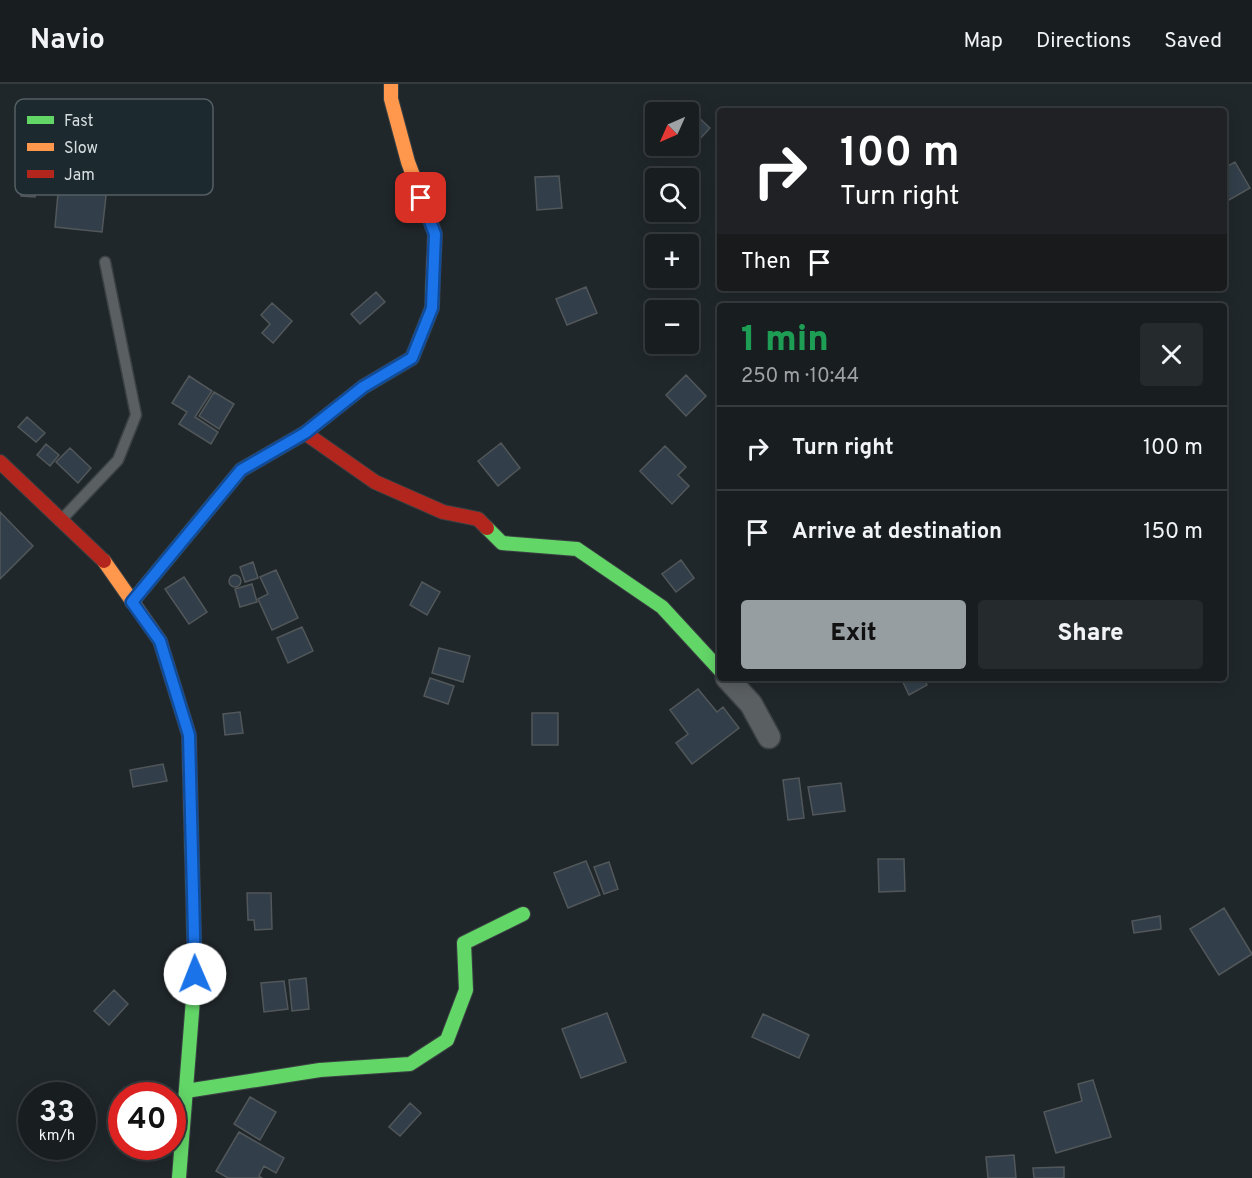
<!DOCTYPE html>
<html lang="en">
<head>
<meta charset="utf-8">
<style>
	body { margin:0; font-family:Overpass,sans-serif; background:#252a2d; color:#f1f3f6; height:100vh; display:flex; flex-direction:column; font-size:22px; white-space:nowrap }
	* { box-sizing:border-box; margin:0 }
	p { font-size:20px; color:#9fa2a5 }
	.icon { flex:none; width:33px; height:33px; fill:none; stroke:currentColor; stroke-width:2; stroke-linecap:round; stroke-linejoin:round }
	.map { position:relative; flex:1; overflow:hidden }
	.sheet { position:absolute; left:717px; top:219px; width:510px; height:378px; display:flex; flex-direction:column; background:#181d20; border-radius:6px; box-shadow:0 3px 15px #0003,0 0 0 2px #363b3e }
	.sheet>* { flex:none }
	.top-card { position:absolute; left:717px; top:24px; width:510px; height:183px; border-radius:6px; box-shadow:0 3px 15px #0003,0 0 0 2px #363b3e; background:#202124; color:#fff; overflow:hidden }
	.needle { width:39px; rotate:225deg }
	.tools { position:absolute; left:645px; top:18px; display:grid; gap:12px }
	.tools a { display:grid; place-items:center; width:54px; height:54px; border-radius:6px; background:#181d20; box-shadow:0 3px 15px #0003,0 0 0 2px #363b3e; font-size:30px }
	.speed { position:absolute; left:18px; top:998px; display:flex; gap:12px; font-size:30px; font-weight:700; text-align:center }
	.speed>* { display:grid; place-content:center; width:78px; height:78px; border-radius:50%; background:#181d20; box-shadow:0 3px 15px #0003,0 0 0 2px #363b3e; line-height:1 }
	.speed small { font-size:15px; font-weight:400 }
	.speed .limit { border:9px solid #d22; background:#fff; color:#111 }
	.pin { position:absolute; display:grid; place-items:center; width:51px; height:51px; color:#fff; margin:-26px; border-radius:12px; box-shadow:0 3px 9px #0006 }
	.me { position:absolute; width:66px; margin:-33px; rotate:359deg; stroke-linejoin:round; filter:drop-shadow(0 0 4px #0008) }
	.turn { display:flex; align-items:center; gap:21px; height:126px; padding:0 24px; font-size:27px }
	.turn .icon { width:78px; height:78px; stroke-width:2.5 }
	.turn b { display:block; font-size:42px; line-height:51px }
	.then { display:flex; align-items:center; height:57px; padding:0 24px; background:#0003; gap:12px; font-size:22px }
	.round { display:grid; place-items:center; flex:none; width:63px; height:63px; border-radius:6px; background:#252a2d }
	.summary { display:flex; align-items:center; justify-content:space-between; height:102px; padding:0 24px }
	h1 { font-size:36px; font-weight:800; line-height:45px; color:#1e9e55 }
	.button { display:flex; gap:12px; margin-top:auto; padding:12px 24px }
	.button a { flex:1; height:69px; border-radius:6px; background:#969ea1; color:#111; font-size:24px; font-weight:800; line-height:69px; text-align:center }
	.button a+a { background:#252a2d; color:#f1f3f6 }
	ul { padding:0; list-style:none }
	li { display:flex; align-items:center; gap:18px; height:84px; padding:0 24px; border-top:2px solid #363b3e }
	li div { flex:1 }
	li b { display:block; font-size:22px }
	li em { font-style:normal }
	header { display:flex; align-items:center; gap:36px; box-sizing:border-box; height:84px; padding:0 30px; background:#181d20; border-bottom:2px solid #363b3e }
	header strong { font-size:28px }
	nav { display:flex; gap:33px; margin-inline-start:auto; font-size:21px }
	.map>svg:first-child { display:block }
	.building { fill:#323f4a; stroke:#52575a; stroke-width:1.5 }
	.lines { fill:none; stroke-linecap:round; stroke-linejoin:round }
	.lane-casing { stroke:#3b4143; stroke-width:13 }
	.street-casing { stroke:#3b4143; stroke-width:25 }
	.fast-casing { stroke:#3b4143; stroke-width:16 }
	.slow-casing { stroke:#3b4143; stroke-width:16 }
	.jam-casing { stroke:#3b4143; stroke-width:16 }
	.lane { stroke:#5a5f61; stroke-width:10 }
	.street { stroke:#5a5f61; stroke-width:22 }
	.fast { stroke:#63d668; stroke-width:14 }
	.slow { stroke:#ff974d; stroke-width:14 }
	.jam { stroke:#b3261e; stroke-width:14 }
	.route-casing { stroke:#114b97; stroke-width:15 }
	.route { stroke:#1a73e8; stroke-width:10 }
	.key { fill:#1c292e; stroke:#545f64; stroke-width:1.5 }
	.key-label { font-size:16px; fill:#d6dee1 }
</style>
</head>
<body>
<header>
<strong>Navio</strong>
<nav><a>Map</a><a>Directions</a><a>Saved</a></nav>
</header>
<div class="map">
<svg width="1252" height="1094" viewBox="0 0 1252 1094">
	<rect width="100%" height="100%" fill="#20272a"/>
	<path class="building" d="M695 30 710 44 697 58 688 49V36Z
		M1235 78 1250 104 1229 116 1224 108V84Z
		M21 81H36L35 113 21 112Z
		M559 92 562 124 537 126 535 93Z
		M59 98 107 103 102 148 55 143Z
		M586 203 597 229 567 241 556 215Z
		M376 208 385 218 360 240 351 230Z
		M272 219 292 237 273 259 262 249 270 240 261 231Z
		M686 291 706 312 686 332 666 311Z
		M189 292 212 307 195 333 218 348 211 360 179 340 187 328 172 319Z
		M214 308 234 320 219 345 199 332Z
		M27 333 45 349 36 358 18 343Z
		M501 359 520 384 498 402 478 377Z
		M46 360 59 371 50 382 37 371Z
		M665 362 686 383 678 391 689 402 672 420 640 387Z
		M70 364 91 384 78 399 56 378Z
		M0 428 33 462 0 495Z
		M681 476 694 494 676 508 662 490Z
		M253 478 258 494 245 498 240 483Z
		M276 486 298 534 272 546 258 515 268 510 260 493Z
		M229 497a6 6 0 1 1 12 0a6 6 0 1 1-12 0Z
		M184 493 207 528 189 540 165 505Z
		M422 498 440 508 427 531 410 521Z
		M252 500 257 518 240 523 235 505Z
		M302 543 313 567 288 579 277 554Z
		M439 564 470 572 463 598 432 589Z
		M430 594 454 602 448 620 424 612Z
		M901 594H924L927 601 909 611Z
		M698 605 717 628 723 623 739 644 692 680 676 659 688 650 670 626Z
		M240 628 243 649 225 651 223 630Z
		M532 629H558V661H532Z
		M163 680 167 697 133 703 130 686Z
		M799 694 804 734 788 736 783 696Z
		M841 699 845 727 813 731 808 703Z
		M878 775H904L905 807 879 808Z
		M586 777 600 811 568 824 554 789Z
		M609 778 618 805 604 810 594 783Z
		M247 809H271L272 845 255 846 254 836H248Z
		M1224 824 1252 870 1219 891 1190 845Z
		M1160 832 1161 845 1134 849 1132 837Z
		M306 894 309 925 292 927 289 896Z
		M284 897 288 925 264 928 261 899Z
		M114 906 128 920 109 941 94 927Z
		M607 929 626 978 581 994 562 945Z
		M763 930 809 951 799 974 752 953Z
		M1093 996 1111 1053 1056 1069 1044 1028 1082 1017 1078 1000Z
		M250 1013 276 1028 260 1056 234 1040Z
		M410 1019 421 1029 400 1052 389 1043Z
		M239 1048 284 1074 276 1089 264 1082 259 1092 262 1094H228L216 1087Z
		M1014 1071 1016 1094H988L986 1073Z
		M1064 1083V1094H1034L1033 1084Z"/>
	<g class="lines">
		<g class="lane-casing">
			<path id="lane" d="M64 433 118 376 136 331 105 178"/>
		</g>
		<g class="street-casing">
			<path id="street" d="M727 594 751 620 769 653"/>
		</g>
		<g class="fast-casing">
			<path id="fast" d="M487 444 502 459 577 465 662 523 720 586
				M132 518 241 386 305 349 363 303 412 274 432 224 433 193
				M186 1007 320 986 410 980 447 956 466 906 464 859 523 830
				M179 1094 195 890 191 735"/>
		</g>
		<g class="slow-casing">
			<path id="slow" d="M391 0V15L408 78 435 150 433 193
				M104 477 160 557 189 651 191 735"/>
		</g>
		<g class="jam-casing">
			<path id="jam" d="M305 349 375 398 443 428 478 435 487 444
				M0 378 104 477"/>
		</g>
		<use href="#lane" class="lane"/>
		<use href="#street" class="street"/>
		<use href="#fast" class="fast"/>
		<use href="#slow" class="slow"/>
		<use href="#jam" class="jam"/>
	</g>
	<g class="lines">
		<g class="route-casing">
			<path id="route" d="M195 890 189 651 160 557 132 518 241 386 305 349 363 303 412 274 432 224 435 150 421 114"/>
		</g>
		<use href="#route" class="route"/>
	</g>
	<rect x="15" y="15" width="198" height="96" rx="9" class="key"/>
	<rect x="27" y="32" width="27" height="8" fill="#63d668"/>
	<rect x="27" y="59" width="27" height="8" fill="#ff974d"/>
	<rect x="27" y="86" width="27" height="8" fill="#b3261e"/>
	<g class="key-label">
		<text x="64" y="42">Fast</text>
		<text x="64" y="69">Slow</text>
		<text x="64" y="96">Jam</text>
	</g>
</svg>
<div class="tools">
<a><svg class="needle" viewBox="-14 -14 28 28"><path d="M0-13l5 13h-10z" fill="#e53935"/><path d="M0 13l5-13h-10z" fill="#9fa2a5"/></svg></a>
<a><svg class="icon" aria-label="search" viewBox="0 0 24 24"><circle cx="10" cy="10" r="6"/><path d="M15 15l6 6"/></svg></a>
<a>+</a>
<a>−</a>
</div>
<div class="speed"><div>33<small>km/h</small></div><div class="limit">40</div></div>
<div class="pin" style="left:421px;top:114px;background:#d93025"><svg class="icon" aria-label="arrive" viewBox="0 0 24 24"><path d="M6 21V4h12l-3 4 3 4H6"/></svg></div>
<svg class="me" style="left:195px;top:890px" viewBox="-20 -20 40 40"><circle r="19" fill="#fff"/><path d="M0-13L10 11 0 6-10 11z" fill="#1a73e8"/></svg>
<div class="top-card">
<div class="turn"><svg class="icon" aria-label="right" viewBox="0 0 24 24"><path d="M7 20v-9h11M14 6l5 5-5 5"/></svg><div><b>100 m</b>Turn right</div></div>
<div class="then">Then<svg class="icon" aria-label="arrive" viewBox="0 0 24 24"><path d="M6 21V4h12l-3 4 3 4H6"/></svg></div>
</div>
<section class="sheet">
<div class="summary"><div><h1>1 min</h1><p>250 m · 10:44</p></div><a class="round"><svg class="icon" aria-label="close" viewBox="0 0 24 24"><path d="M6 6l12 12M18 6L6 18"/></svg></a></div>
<ul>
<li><svg class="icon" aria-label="right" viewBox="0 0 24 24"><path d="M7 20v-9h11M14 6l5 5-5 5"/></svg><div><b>Turn right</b></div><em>100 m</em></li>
<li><svg class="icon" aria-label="arrive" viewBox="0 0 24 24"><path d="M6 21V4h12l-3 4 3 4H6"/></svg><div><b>Arrive at destination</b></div><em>150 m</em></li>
</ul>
<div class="button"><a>Exit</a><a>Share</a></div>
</section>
</div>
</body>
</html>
